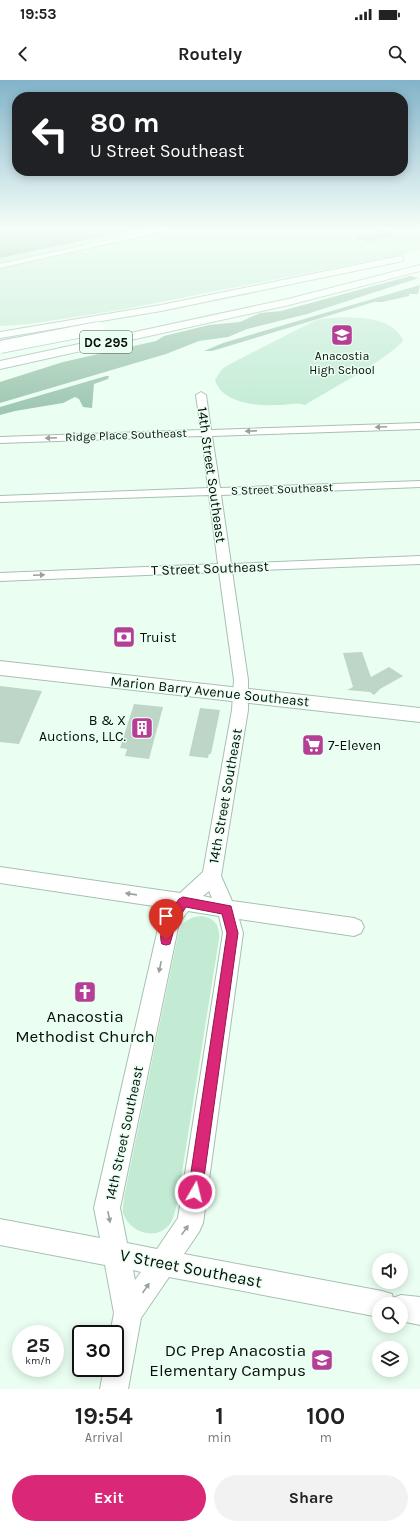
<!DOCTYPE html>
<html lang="en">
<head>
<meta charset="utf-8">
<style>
	body { margin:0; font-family:Karla,sans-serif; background:#f2f2f2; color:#222; height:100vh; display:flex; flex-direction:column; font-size:15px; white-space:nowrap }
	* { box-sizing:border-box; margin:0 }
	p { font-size:13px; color:#767676 }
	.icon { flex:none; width:22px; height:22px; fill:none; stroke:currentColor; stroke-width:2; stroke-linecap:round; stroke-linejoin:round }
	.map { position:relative; height:1309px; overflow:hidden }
	.panel { display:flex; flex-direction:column; background:#fff; flex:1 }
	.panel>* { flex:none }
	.guide { position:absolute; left:12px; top:12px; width:396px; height:84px; border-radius:16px; box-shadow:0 2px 10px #0003; background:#202124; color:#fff; overflow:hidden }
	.controls { position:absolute; left:372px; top:1173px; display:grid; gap:8px }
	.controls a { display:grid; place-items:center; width:36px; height:36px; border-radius:50%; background:#fff; box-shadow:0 2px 10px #0003; font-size:20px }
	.speed { position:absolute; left:12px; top:1245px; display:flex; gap:8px; font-size:20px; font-weight:700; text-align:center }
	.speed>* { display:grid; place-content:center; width:52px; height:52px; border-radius:50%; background:#fff; box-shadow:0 2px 10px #0003; line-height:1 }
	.speed small { font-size:10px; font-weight:400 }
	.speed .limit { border:2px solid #111; border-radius:6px; background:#fff; color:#111 }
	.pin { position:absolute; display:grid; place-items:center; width:34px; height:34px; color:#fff; margin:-41px -17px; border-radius:50% 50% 50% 0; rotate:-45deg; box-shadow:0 0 4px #0007 }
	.pin .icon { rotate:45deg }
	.me { position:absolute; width:44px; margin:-22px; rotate:8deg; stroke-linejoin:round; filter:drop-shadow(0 0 3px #0008) }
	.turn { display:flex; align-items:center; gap:14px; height:84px; padding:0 12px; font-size:18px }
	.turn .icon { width:52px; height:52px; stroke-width:2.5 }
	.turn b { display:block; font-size:28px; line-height:34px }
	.eta { display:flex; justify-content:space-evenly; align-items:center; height:68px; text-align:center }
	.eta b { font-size:24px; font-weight:700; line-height:28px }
	.action { display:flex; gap:8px; margin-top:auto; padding:8px 12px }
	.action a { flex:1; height:46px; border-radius:24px; background:#db2777; color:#fff; font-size:16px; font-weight:700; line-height:46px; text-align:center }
	.action a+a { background:#f2f2f2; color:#222 }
	.status { display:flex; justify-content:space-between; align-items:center; height:28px; padding:0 20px; background:#fff; direction:ltr }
	.status svg { height:11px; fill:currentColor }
	header { display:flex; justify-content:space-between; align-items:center; height:52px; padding:0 12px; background:#fff; font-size:18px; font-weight:700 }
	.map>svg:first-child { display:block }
	.green { fill:#c3ebd4 }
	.forest { fill:#9ec7b0 }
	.water { fill:#89b19a }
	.building { fill:#bdd6c7 }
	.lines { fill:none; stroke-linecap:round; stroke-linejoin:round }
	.minor-casing { stroke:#a7c0b2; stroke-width:2 }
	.major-casing { stroke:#a7c0b2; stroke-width:2 }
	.highway-casing { stroke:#a7c0b2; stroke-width:2 }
	.minor { fill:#fff; fill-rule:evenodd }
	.major { fill:#fff; fill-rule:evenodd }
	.highway { fill:#fff; fill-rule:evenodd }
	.highway-bridge-casing { stroke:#a7c0b2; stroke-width:14; stroke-linecap:butt }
	.highway-bridge { stroke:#fff; stroke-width:12 }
	.oneway { fill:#9b9f9d }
	.route { fill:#db2777; stroke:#8e194d }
	.labels { text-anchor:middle; stroke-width:3; stroke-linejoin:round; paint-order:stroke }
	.far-poi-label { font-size:12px; fill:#060e09; stroke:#eafff2 }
	.far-street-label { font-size:12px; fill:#060e09; stroke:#eafff2 }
	.shield { fill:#eafff2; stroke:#4a564f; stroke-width:1 }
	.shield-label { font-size:13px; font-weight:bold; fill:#060e09 }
	.street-label { font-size:14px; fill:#060e09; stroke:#eafff2 }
	.poi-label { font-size:14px; fill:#060e09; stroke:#eafff2; text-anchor:start }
	.near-poi-label { font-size:17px; fill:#060e09; stroke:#eafff2 }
	.near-street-label { font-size:17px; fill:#060e09; stroke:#eafff2 }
</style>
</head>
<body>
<div class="status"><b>19:53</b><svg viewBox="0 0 49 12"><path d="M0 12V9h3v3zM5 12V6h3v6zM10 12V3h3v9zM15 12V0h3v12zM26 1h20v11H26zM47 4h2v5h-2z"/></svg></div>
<header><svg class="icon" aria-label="back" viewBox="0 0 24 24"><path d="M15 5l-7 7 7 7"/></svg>Routely<svg class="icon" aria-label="search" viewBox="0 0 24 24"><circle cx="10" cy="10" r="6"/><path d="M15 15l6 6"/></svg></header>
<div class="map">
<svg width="420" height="1309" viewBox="0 0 420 1309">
	<rect width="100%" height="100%" fill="#eafff2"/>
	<path class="green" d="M138 149H420V170L378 181 375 180 120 230 30 244 0 246V178Z
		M346 237C366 238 393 239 403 260 396 274 323 314 305 325 296 322 287 325 277 325 256 326 222 323 215 300L222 289 228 285 310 243 320 239Z
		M202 836C215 839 220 845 219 859L177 1124C175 1130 174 1138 170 1144 156 1162 129 1152 123 1133 122 1128 124 1122 124 1117L178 855C182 842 188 837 202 836Z"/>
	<path class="forest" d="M410 196 419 198 307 234 247 249 228 257 199 261 166 274 0 323V302L63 282 156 261 164 256 209 245 240 242 260 233 281 231Z
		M420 205 418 214H409V216L382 222H374L212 271H204L223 263Z
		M106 296H109L108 299 94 304 92 328 83 327 79 319 75 317 63 323 15 331 0 335V327Z"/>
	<path class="water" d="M0 149H138L0 178Z
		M382 151 396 155 368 162 354 158Z"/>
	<path class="building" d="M362 572 371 597 389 587 403 596 380 609 374 615 370 612 347 610 353 607 343 573Z
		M0 606 42 611 19 664 0 662Z
		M134 624 163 627 149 679 125 676 127 669 120 668Z
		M200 628 220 630 211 674H209L208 678 189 676Z"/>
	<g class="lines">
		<g class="minor-casing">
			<path id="minor" d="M159 149H172L0 188V184Z
				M201 312 206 315 211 350 420 343V349L212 356 220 408 420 401V407L221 415 231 484 420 476V484L232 491 248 600V630L221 796 232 821 354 838 361 841 364 847 361 853 354 856 239 839 243 853 203 1143 199 1152 184 1174 382 1211 392 1214 393 1218 401 1215 420 1217V1245L401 1241V1224H379V1237L169 1197 141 1238 128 1309H100L104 1288H115V1254H110L114 1233 105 1185 0 1165V1139L100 1158 94 1128 160 840 167 828 0 803V787L180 813 203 792 232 630 234 600 219 492 0 501V493L218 484 209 415 0 422V416L208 408 202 356 0 363V357L201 350 196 315ZM209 811 212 818 203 816ZM188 831 219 836 223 853 178 1138 157 1169 127 1163 120 1128 179 843ZM133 1190 141 1192 135 1200Z"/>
		</g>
		<g class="major-casing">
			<path id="major" d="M0 581 420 628V642L0 595Z"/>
		</g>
		<g class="highway-casing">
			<path id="highway" d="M400 176 403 177V181L161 231 0 258V252L161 225Z
				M420 185V191L289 225 0 289V281L288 219Z"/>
		</g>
		<use href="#minor" class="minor"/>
		<use href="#major" class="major"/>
		<use href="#highway" class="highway"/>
		<g class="highway-bridge-casing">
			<path id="highway-bridge" d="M0 267 98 248"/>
		</g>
		<use href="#highway-bridge" class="highway-bridge"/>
	</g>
	<defs><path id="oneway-solid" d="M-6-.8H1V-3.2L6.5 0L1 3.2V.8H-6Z"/></defs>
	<g class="oneway">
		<use href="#oneway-solid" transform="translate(381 347) rotate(178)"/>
		<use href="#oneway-solid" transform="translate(251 351) rotate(178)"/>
		<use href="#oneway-solid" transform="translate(51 358) rotate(178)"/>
		<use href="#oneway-solid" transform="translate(39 495) rotate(-2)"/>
		<use href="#oneway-solid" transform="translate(131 814) rotate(-172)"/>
		<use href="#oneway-solid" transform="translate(160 887) rotate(102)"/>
		<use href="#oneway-solid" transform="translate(109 1137) rotate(79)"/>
		<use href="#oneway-solid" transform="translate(185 1150) rotate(-55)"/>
		<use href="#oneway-solid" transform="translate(146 1208) rotate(-56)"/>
	</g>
	<linearGradient id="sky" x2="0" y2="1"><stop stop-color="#82b3c9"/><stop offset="0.45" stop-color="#f6fff9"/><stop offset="1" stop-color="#f6fff9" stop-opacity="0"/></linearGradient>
	<rect width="420" height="332" fill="url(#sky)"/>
	<path class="route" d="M183 817 231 826 238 853 202 1112 200 1117 195 1119 190 1117 188 1112 227 853 222 834 186 827 176 842 170 864 166 865 162 864C156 850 172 829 179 819Z"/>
	<defs>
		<g id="school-square" transform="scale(1.15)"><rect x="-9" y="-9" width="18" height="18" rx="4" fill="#b53f96" stroke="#eafff2"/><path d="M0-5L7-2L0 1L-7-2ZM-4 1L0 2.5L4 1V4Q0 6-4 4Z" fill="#fff"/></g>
		<g id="bank-square" transform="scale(1.15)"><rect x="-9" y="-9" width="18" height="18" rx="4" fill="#b53f96" stroke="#eafff2"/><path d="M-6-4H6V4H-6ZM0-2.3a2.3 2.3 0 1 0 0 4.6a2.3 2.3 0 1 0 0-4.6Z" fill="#fff"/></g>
		<g id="building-square" transform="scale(1.15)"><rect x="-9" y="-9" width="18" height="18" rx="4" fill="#b53f96" stroke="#eafff2"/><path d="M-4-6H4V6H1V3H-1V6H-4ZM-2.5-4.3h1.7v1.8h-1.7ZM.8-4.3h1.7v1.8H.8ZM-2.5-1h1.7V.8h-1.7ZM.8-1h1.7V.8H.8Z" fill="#fff"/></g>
		<g id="supermarket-square" transform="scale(1.15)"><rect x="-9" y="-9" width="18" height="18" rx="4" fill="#b53f96" stroke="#eafff2"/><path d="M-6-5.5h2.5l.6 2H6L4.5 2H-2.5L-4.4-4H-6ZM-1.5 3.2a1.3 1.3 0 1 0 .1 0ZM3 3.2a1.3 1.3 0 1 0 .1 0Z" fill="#fff"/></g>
		<g id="church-square" transform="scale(1.15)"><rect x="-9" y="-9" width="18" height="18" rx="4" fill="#b53f96" stroke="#eafff2"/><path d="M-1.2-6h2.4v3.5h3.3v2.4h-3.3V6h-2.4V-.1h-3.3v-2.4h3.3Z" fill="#fff"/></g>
	</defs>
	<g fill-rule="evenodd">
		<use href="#school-square" x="342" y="255"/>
		<use href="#bank-square" x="124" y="557"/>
		<use href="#building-square" x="142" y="648"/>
		<use href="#supermarket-square" x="313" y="665"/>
		<use href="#church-square" x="85" y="912"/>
		<use href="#school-square" x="322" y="1280"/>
	</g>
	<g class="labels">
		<g class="far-poi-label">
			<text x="342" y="280">Anacostia<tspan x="342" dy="14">High School</tspan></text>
		</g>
		<g class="far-street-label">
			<text transform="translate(126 355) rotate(-2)" y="4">Ridge Place Southeast</text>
			<text transform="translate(282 409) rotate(-2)" y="4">S Street Southeast</text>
		</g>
		<rect class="shield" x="80" y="251" width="52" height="22" rx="3"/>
		<g class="shield-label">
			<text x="106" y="267">DC 295</text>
		</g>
		<g class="street-label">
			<text transform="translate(212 395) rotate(82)" y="5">14th Street Southeast</text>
			<text transform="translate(210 488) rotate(-2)" y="5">T Street Southeast</text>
			<text transform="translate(210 611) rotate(6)" y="5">Marion Barry Avenue Southeast</text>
			<text transform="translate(225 716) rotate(-80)" y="5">14th Street Southeast</text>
			<text transform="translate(124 1053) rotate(-78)" y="5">14th Street Southeast</text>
		</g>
		<g class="poi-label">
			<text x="140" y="562">Truist</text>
			<text x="126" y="645" text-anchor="end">B &amp; X<tspan x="126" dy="16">Auctions, LLC.</tspan></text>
			<text x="328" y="670">7-Eleven</text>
		</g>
		<g class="near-poi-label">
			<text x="85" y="942">Anacostia<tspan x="85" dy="20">Methodist Church</tspan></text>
			<text x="306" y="1276" text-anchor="end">DC Prep Anacostia<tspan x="306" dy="20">Elementary Campus</tspan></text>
		</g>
		<g class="near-street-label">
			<text transform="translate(191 1188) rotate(11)" y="6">V Street Southeast</text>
		</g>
	</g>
</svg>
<div class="controls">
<a><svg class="icon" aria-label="sound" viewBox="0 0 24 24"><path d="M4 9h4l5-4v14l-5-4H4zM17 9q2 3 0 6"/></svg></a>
<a><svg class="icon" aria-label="search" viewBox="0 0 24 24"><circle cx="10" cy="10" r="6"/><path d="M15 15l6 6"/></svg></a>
<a><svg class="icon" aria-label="layers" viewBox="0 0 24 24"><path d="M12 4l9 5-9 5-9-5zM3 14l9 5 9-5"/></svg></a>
</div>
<div class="speed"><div>25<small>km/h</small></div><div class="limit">30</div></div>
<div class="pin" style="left:166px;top:860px;background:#d93025"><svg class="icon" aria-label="arrive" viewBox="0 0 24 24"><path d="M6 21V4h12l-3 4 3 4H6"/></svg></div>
<svg class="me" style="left:195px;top:1112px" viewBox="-20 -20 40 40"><circle r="17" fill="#db2777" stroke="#fff" stroke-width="3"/><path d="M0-11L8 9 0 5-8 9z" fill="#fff"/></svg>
<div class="guide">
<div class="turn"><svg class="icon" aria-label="left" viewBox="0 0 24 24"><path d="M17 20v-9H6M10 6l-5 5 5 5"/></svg><div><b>80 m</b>U Street Southeast</div></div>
</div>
</div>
<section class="panel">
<div class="eta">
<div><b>19:54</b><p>Arrival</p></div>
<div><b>1</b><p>min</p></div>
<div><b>100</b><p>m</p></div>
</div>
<div class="action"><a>Exit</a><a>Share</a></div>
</section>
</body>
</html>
